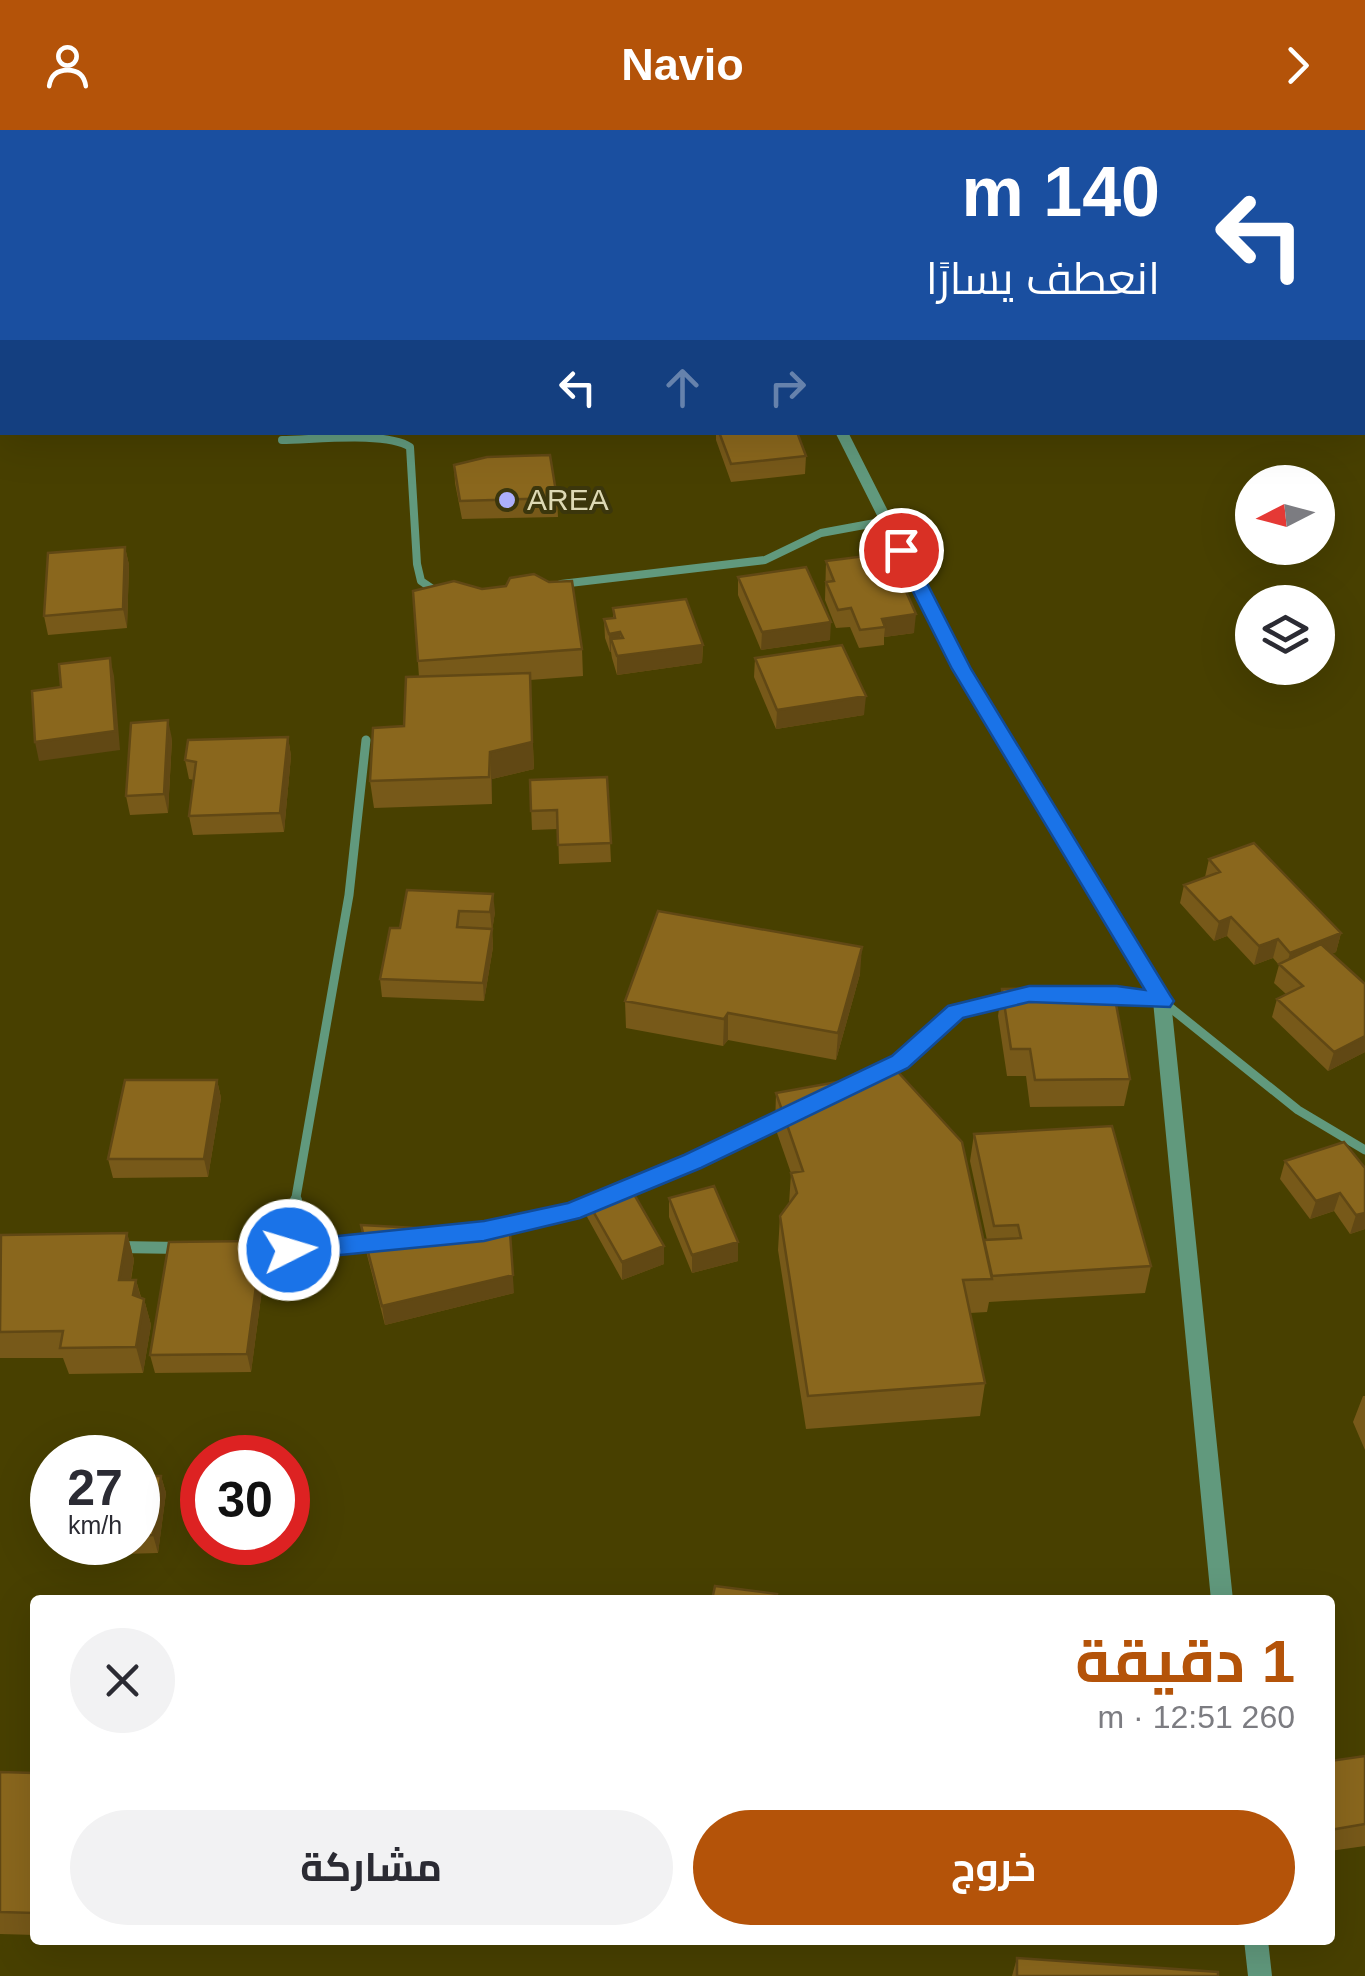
<!DOCTYPE html>
<html lang="ar">
<head>
<meta charset="utf-8">
<style>
	body { margin:0; font-family:Helvetica,Cairo,sans-serif; background:#f2f2f3; color:#2b2b33; direction:rtl; height:100vh; display:flex; flex-direction:column; font-size:38px; white-space:nowrap }
	* { box-sizing:border-box; margin:0 }
	p { font-size:32px; color:#7c7c81 }
	.icon { flex:none; width:55px; height:55px; fill:none; stroke:currentColor; stroke-width:2; stroke-linecap:round; stroke-linejoin:round }
	.map { position:relative; flex:1; overflow:hidden; direction:ltr }
	.sheet { position:absolute; left:30px; top:1465px; width:1305px; height:350px; display:flex; flex-direction:column; background:#fff; border-radius:10px; box-shadow:0 10px 40px #0002; direction:rtl }
	.sheet>* { flex:none }
	.guide { position:absolute; left:0px; top:0px; width:1365px; height:305px; box-shadow:0 10px 40px #0002; direction:rtl; background:#1a4fa0; color:#fff; overflow:hidden }
	.needle { width:65px; rotate:264deg }
	.buttons { position:absolute; left:1235px; top:335px; display:grid; gap:20px }
	.buttons a { display:grid; place-items:center; width:100px; height:100px; border-radius:50%; background:#fff; box-shadow:0 10px 40px #0002; font-size:50px }
	.speed { position:absolute; left:30px; top:1305px; display:flex; gap:20px; font-size:50px; font-weight:700; text-align:center }
	.speed>* { display:grid; place-content:center; width:130px; height:130px; border-radius:50%; background:#fff; box-shadow:0 10px 40px #0002; line-height:1 }
	.speed small { font-size:25px; font-weight:400 }
	.speed .limit { border:15px solid #d22; background:#fff; color:#111 }
	.pin { position:absolute; display:grid; place-items:center; width:85px; height:85px; color:#fff; margin:-42px; border:5px solid #fff; border-radius:50%; box-shadow:0 2px 10px #0007 }
	.me { position:absolute; width:110px; margin:-55px; rotate:85deg; stroke-linejoin:round; filter:drop-shadow(0 0 8px #0008) }
	.turn { display:flex; align-items:center; gap:35px; height:210px; padding:0 40px; font-size:45px }
	.turn .icon { width:130px; height:130px; stroke-width:2.5 }
	.turn b { display:block; font-size:70px; line-height:85px }
	.lanes { display:flex; align-items:center; height:95px; padding:0 40px; background:#0003; justify-content:center; gap:50px; direction:ltr }
	.lanes .off { opacity:.35 }
	.round { display:grid; place-items:center; flex:none; width:105px; height:105px; border-radius:52px; background:#f2f2f3 }
	.summary { display:flex; align-items:center; justify-content:space-between; height:170px; padding:0 40px }
	h1 { font-size:60px; font-weight:700; line-height:75px; color:#b45309 }
	.action { display:flex; gap:20px; margin-top:auto; padding:20px 40px }
	.action a { flex:1; height:115px; border-radius:60px; background:#b45309; color:#fff; font-size:40px; font-weight:700; line-height:115px; text-align:center }
	.action a+a { background:#f2f2f3; color:#2b2b33 }
	header { display:flex; justify-content:space-between; align-items:center; height:130px; padding:0 40px; background:#b45309; color:#fff; font-size:45px; font-weight:700 }
	.map>svg:first-child { display:block }
	.lines { fill:none; stroke-linecap:round; stroke-linejoin:round }
	.minor-far2 { stroke:#61997d; stroke-width:8 }
	.minor-far1 { stroke:#61997d; stroke-width:9 }
	.minor { stroke:#61997d; stroke-width:12 }
	.tertiary { fill:#61997d; fill-rule:evenodd }
	.wall { fill:#775919 }
	.shaded-wall { fill:#614814 }
	.building { fill:#8a671d; stroke:#614814; stroke-width:2.5 }
	.route { fill:#1a73e8; stroke:#114b97; stroke-width:2.5 }
	.poi-dot { fill:#acaffb; stroke:#3b360c; stroke-width:4 }
	.labels { text-anchor:middle; stroke-width:8; stroke-linejoin:round; paint-order:stroke }
	.far-poi-label { font-size:30px; fill:#ddd9b4; stroke:#3b360c; text-anchor:start }
</style>
</head>
<body>
<header><svg class="icon" aria-label="forward" viewBox="0 0 24 24"><path d="M9 5l7 7-7 7"/></svg>Navio<svg class="icon" aria-label="person" viewBox="0 0 24 24"><circle cx="12" cy="8" r="4"/><path d="M4 21q1-7 8-7t8 7"/></svg></header>
<div class="map">
<svg width="1365" height="1846" viewBox="0 0 1365 1846">
	<rect width="100%" height="100%" fill="#484000"/>
	<g class="lines">
		<path class="minor-far2" d="M989 2 1005 0
			M282 310C312 310 387 301 410 317L417 434 421 451 440 464
			M561 454 765 430 821 403 886 391"/>
		<path class="minor-far1" d="M1101 864 1162 871 1298 980 1365 1020
			M862 951 900 932 955 881 1009 869
			M621 1061 783 988
			M295 1073 349 765 366 610
			M591 1073 596 1071"/>
		<path class="minor" d="M467 1103 571 1081 596 1071
			M118 1117 181 1118
			M253 1120 376 1112
			M289 1120 296 1070"/>
		<path class="tertiary" d="M663 0H675L676 2H665Z
			M835 302H848L968 539 1171 871 1233 1470H1211L1153 871 954 539Z
			M1244 1810H1268L1272 1846H1248Z"/>
	</g>
	<path class="wall" d="M1362 127H1365V180L1362 176Z
		M716 302H797L806 326 805 344 731 352 716 310Z
		M454 335 557 368 558 387 462 389 455 353Z
		M125 417 129 435 127 498 48 505 44 486Z
		M826 431 914 503 884 507V515L859 518 850 497 836 498 825 470Z
		M738 447 830 510 761 520 738 465Z
		M413 461 582 519 583 546 530 550 534 639 492 649V674L374 678 370 651 404 596 419 547Z
		M613 478 703 515 702 533 617 545 612 528 611 522H610L605 508 604 489 613 488Z
		M755 528 864 585 776 599 754 547Z
		M288 607 291 626 284 702 193 705 189 686 194 650 189 649 185 630Z
		M172 609 168 683 130 685 126 666Z
		M607 647 611 732 559 734 558 699 532 700 530 650Z
		M1209 729 1341 803 1336 822 1331 824 1365 854V922L1328 941 1272 887 1277 869 1286 864 1274 853 1279 835 1273 828 1254 835 1227 806 1214 811 1180 773 1184 755 1205 747Z
		M407 760 495 782 492 801 493 817 484 871 382 867 380 849 400 798Z
		M860 844 836 930 728 910 723 916 626 898 625 871Z
		M1002 859 1130 949 1124 976 1030 977 1026 946H1007L998 886Z
		M217 950 221 968 208 1047 113 1048 108 1029Z
		M776 963 984 1110H987L970 1031 974 1004 1151 1136 1145 1163 989 1172 987 1182 970 1183 985 1253 980 1286 806 1299 778 1120 780 1086 789 1074 791 1043 775 997Z
		M1344 1012 1365 1099 1350 1104 1334 1081 1310 1089 1280 1049 1285 1031Z
		M585 1067 664 1116V1134L622 1150 586 1085Z
		M669 1068 738 1131 692 1143 669 1087Z
		M361 1095 514 1163 385 1195 364 1113Z
		M127 1103 134 1130 131 1150H136L141 1167 144 1169 151 1195 143 1243 69 1244 63 1228H0V1108Z
		M266 1130 251 1242 155 1243 150 1225Z
		M1363 1266H1365V1320L1353 1292Z
		M138 1346H161L166 1363 158 1423 89 1425 85 1412H138Z
		M1365 1626V1716L1330 1721V1631Z
		M0 1642 35 1643V1805L0 1804Z
		M1017 1828 1218 1846H1012Z"/>
	<path class="shaded-wall" d="M125 417 129 435 127 498 123 479Z
		M916 484 914 503 884 507 885 497 882 489Z
		M831 492 830 510 761 520 762 502Z
		M620 502 621 520 611 509V522H610L609 504Z
		M703 515 702 533 617 545V526Z
		M110 528 114 546 120 620 39 631 35 612Z
		M530 543 534 639 492 649V674L490 622Z
		M866 566 864 585 776 599 777 580Z
		M168 590 172 609 168 683 164 664Z
		M288 607 291 626 284 702 280 683Z
		M493 764 495 782 492 801 490 782Z
		M1231 787 1227 806 1214 811 1219 792Z
		M492 799 493 817 484 871 483 853Z
		M1341 803 1336 822 1285 841 1290 823Z
		M1278 809 1273 828 1254 835 1259 816Z
		M862 817 860 844 836 930 838 903Z
		M728 883V910L723 916 724 889Z
		M1365 906V922L1328 941 1334 922Z
		M217 950 221 968 208 1047 204 1029Z
		M1340 1063 1334 1081 1310 1089 1316 1071Z
		M1365 1083V1099L1350 1104 1356 1085Z
		M127 1103 134 1130 126 1177 119 1150Z
		M510 1103 514 1163 385 1195 382 1176Z
		M262 1111 266 1130 251 1242 247 1224Z
		M738 1112V1131L692 1143V1125Z
		M664 1116V1134L622 1150V1132Z
		M136 1150 143 1176 144 1169 151 1195 143 1243 136 1217 133 1165Z
		M161 1346 166 1363 158 1423 153 1405Z"/>
	<path class="building" d="M56 0H79V2H37Z
		M276 0H341L343 2H277Z
		M382 0H458L460 2H383Z
		M509 0H559L560 2H509Z
		M628 0H640L641 2H602Z
		M715 0H781L782 2H716Z
		M1362 127H1365V155L1362 151Z
		M719 302H797L806 326 731 334Z
		M550 325 557 368 460 371 454 335 487 327Z
		M125 417 123 479 44 486 48 423Z
		M889 423 916 484 882 489 885 497 860 500 851 478 838 480 826 452 834 451 826 431Z
		M806 437 831 492 762 502 738 447Z
		M534 444 549 452 572 451 582 519 418 531 413 461 454 451 482 459 506 456 510 448Z
		M686 469 703 515 617 526 611 509 623 508 620 502 609 504 604 489 615 488 613 478Z
		M842 515 866 566 777 580 755 528Z
		M110 528 115 601 35 612 32 561 61 557 59 534Z
		M530 543 532 612 490 622 489 647 370 651 373 598 404 596 406 547Z
		M168 590 164 664 126 666 131 593Z
		M288 607 280 683 189 686 196 632 185 630 188 610Z
		M607 647 611 713 558 715 557 680 531 681 530 650Z
		M1254 713 1341 803 1290 823 1278 809 1259 816 1231 787 1219 792 1184 755 1220 742 1209 729Z
		M407 760 493 764 490 782 459 781 457 797 492 799 483 853 380 849 390 798H400Z
		M658 781 862 817 838 903 728 883 724 889 625 871Z
		M1321 814 1365 854V906L1334 922 1277 869 1303 856 1279 834Z
		M1113 858 1130 949 1035 950 1030 919H1011L1002 859Z
		M897 941 962 1012 992 1149 963 1150 985 1253 808 1266 780 1086 797 1063 791 1043 803 1041 776 963Z
		M125 950H217L204 1029H108Z
		M1112 996 1151 1136 992 1146 984 1110 1021 1108 1018 1095 994 1096 974 1004Z
		M1344 1012 1365 1038V1083L1356 1085 1340 1063 1316 1071 1285 1031Z
		M627 1052 664 1116 622 1132 585 1067Z
		M714 1056 738 1112 692 1125 669 1068Z
		M361 1095 510 1103 513 1145 382 1176Z
		M127 1103 119 1150H136L133 1165 144 1169 136 1217 60 1218 63 1201 0 1202 1 1105Z
		M262 1111 247 1224 150 1225 169 1112Z
		M138 1346H161L153 1405 138 1406Z
		M715 1456 777 1464 776 1470H712Z
		M1365 1626V1694L1330 1700V1631Z
		M0 1642 35 1643V1783L0 1782Z
		M1017 1828 1218 1842V1846H1017Z"/>
	<path class="route" d="M901 415 910 420 971 539 1170 865 1174 871 1170 877 1029 872 963 888 908 938 701 1038 580 1088 484 1111 289 1130 280 1127 277 1120 280 1113 289 1111 484 1091 568 1073 684 1025 892 926 948 876 1029 856H1117L1145 860 952 539 892 420Z"/>
	<circle class="poi-dot" cx="507" cy="370" r="10"/>
	<g class="labels">
		<g class="far-poi-label">
			<text x="527" y="380">AREA</text>
		</g>
	</g>
</svg>
<div class="buttons">
<a><svg class="needle" viewBox="-14 -14 28 28"><path d="M0-13l5 13h-10z" fill="#e53935"/><path d="M0 13l5-13h-10z" fill="#7c7c81"/></svg></a>
<a><svg class="icon" aria-label="layers" viewBox="0 0 24 24"><path d="M12 4l9 5-9 5-9-5zM3 14l9 5 9-5"/></svg></a>
</div>
<div class="speed"><div>27<small>km/h</small></div><div class="limit">30</div></div>
<div class="pin" style="left:901px;top:420px;background:#d93025"><svg class="icon" aria-label="arrive" viewBox="0 0 24 24"><path d="M6 21V4h12l-3 4 3 4H6"/></svg></div>
<svg class="me" style="left:289px;top:1120px" viewBox="-20 -20 40 40"><circle r="17" fill="#1a73e8" stroke="#fff" stroke-width="3"/><path d="M0-11L8 9 0 5-8 9z" fill="#fff"/></svg>
<div class="guide">
<div class="turn"><svg class="icon" aria-label="left" viewBox="0 0 24 24"><path d="M17 20v-9H6M10 6l-5 5 5 5"/></svg><div><b>140 m</b>انعطف يسارًا</div></div>
<div class="lanes"><svg class="icon" aria-label="left" viewBox="0 0 24 24"><path d="M17 20v-9H6M10 6l-5 5 5 5"/></svg><svg class="icon off" aria-label="ahead" viewBox="0 0 24 24"><path d="M12 20V5M6 11l6-6 6 6"/></svg><svg class="icon off" aria-label="right" viewBox="0 0 24 24"><path d="M7 20v-9h11M14 6l5 5-5 5"/></svg></div>
</div>
<section class="sheet">
<div class="summary"><div><h1>1 دقيقة</h1><p>260 m · 12:51</p></div><a class="round"><svg class="icon" aria-label="close" viewBox="0 0 24 24"><path d="M6 6l12 12M18 6L6 18"/></svg></a></div>
<div class="action"><a>خروج</a><a>مشاركة</a></div>
</section>
</div>
</body>
</html>
